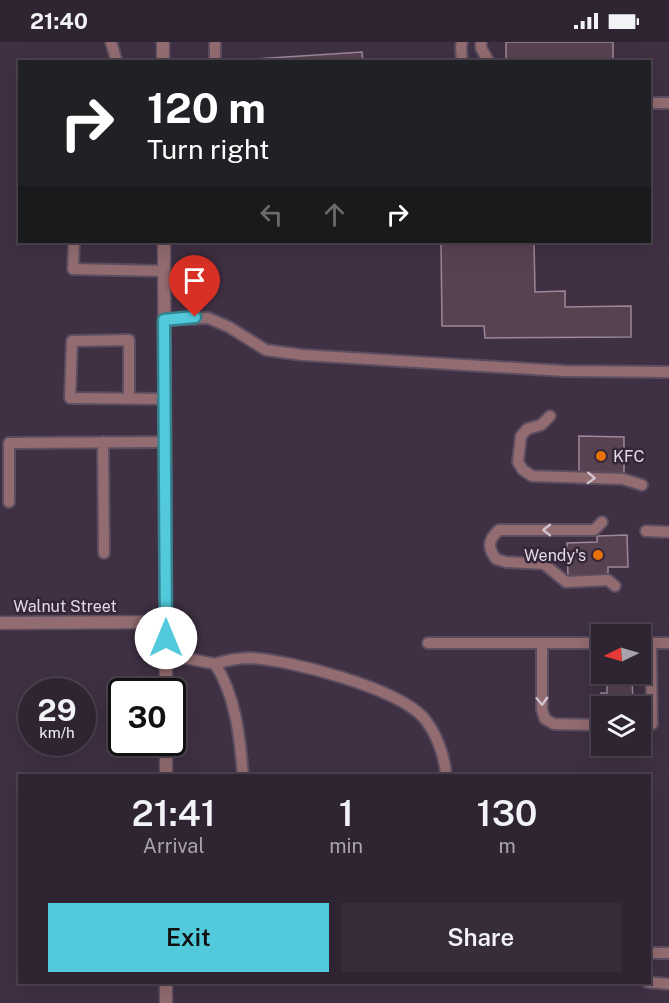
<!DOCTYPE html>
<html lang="en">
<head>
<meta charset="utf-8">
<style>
	body { margin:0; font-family:"Public Sans",sans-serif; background:#372c3a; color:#f1f3f6; height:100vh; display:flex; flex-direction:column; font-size:22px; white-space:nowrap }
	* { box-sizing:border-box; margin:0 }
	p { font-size:20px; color:#a7a4ac }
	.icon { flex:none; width:33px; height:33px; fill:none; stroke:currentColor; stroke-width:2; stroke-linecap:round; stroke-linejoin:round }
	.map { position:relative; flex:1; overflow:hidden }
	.details { position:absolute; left:18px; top:732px; width:633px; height:210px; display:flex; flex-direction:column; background:#2f2432; border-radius:0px; box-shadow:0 6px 24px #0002,0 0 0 2px #4a414d }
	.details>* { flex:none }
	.top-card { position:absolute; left:18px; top:18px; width:633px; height:183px; border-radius:0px; box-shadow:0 6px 24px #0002,0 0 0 2px #4a414d; background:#202124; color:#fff; overflow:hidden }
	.needle { width:39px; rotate:265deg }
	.tools { position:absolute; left:591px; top:582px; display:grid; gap:12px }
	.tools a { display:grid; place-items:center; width:60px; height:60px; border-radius:0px; background:#2f2432; box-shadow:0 6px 24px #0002,0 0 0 2px #4a414d; font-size:30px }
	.speed { position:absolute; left:18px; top:636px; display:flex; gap:12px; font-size:30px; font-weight:700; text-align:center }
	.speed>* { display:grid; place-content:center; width:78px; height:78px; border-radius:50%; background:#2f2432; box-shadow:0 6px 24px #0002,0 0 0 2px #4a414d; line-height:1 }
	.speed small { font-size:15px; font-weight:400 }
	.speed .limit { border:3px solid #111; border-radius:9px; background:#fff; color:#111 }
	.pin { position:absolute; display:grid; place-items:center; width:51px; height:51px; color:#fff; margin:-62px -26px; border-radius:50% 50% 50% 0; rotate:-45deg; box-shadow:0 0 6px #0007 }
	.pin .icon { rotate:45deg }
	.me { position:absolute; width:66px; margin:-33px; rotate:0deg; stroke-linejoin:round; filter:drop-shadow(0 0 4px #0008) }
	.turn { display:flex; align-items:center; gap:21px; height:126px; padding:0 30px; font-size:27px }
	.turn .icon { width:78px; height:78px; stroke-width:2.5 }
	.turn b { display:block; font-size:42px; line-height:51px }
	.lanes { display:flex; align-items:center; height:57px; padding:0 30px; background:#0003; justify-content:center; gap:30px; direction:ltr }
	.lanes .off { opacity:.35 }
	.eta { display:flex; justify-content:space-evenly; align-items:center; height:102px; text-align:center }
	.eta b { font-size:36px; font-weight:600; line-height:42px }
	.button { display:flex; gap:12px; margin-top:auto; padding:12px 30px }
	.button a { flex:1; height:69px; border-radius:0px; background:#53cadc; color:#111; font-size:24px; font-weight:600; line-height:69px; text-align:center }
	.button a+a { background:#372c3a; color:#f1f3f6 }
	.status { display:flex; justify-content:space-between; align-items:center; height:42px; padding:0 30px; background:#2f2432; direction:ltr }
	.status svg { height:16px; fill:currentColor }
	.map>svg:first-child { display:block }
	.building { fill:#574252; stroke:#9e8799; stroke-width:1.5 }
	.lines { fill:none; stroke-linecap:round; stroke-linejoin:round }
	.service-casing { stroke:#5c4e60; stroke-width:14 }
	.minor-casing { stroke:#5c4e60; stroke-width:15 }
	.service { stroke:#926c70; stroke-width:10 }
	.minor { stroke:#926c70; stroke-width:12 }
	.oneway { stroke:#d2c3ce }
	.route-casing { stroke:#36838f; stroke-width:15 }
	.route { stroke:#53cadc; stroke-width:10 }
	.food-dot { fill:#e8710a; stroke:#352639; stroke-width:2 }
	.labels { text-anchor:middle; stroke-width:5; stroke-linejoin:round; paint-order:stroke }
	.poi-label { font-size:16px; fill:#e2d9e5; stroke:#352639; text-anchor:start }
	.street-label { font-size:16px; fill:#e2d9e5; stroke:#352639 }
</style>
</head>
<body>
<div class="status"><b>21:40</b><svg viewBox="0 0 49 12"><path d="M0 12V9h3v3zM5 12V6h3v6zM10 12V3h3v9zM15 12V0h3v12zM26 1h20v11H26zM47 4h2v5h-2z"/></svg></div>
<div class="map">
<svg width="669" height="961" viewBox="0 0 669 961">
	<rect width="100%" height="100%" fill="#3f3043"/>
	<path class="building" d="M506 0H613V20H506Z
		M362 10 363 20H221V19Z
		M441 200H534L535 250 565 249V265L631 264V295L485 296 484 284H442Z
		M579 394 624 395V433L579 432Z
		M627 493 628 525H608V534L568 535 567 501 597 500V494Z
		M607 632H632L633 664H602L601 651H607Z"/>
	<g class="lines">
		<g class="service-casing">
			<path id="service" d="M111 0 117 20
				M215 0V20
				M481 0V6L489 20
				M462 20 461 5 462 0
				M650 61H669
				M74 200 73 227 164 229
				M164 278 208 276 229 285 266 308 303 313 565 329 669 330
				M129 356V298L72 299 70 356 165 357
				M550 374 541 383 527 387 521 394 518 420 523 428 532 434 623 437 642 443
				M103 400 104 511
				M9 460V401L165 400
				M602 480 594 488H499C488 498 487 505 496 517L506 520 544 522 566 540 608 538 615 544
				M646 489 669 490
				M428 601H602
				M542 601V668L545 677 554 682 602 683
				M640 601H669
				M166 612 215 622C236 654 240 696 243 734
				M215 622C227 618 239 616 251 616 291 618 396 646 423 675 436 690 445 714 446 734
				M640 682H652L651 601
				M650 911H669
				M647 940 669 942"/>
		</g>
		<g class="minor-casing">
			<path id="minor" d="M163 0V20
				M164 200 166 650
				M0 581 166 580
				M166 734V700
				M166 940V961"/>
		</g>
		<use href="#service" class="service"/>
		<use href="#minor" class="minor"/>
	</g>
	<defs><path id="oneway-chevron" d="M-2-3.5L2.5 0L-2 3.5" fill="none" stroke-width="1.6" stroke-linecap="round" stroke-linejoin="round" transform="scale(1.5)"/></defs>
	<g class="oneway">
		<use href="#oneway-chevron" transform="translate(591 436) rotate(2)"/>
		<use href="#oneway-chevron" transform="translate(547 488) rotate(180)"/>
		<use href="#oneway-chevron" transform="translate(542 659) rotate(88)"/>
	</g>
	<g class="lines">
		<g class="route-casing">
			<path id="route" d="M166 596 164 278 195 275"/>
		</g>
		<use href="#route" class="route"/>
	</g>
	<g class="food-dot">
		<circle cx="601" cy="414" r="6"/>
		<circle cx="598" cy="513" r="6"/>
	</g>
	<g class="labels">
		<g class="poi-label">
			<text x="613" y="420">KFC</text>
			<text x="586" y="519" text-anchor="end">Wendy's</text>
		</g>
		<g class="street-label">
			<text x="65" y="570">Walnut Street</text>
		</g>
	</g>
</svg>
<div class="tools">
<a><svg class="needle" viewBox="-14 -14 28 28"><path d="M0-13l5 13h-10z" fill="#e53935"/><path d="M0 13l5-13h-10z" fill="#a7a4ac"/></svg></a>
<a><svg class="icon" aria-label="layers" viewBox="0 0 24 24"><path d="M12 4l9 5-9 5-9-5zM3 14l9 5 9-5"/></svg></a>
</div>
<div class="speed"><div>29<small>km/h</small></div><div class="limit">30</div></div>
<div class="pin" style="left:195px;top:275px;background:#d93025"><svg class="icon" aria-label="arrive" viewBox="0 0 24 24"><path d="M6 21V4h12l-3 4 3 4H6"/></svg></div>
<svg class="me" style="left:166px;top:596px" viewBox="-20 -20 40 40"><circle r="19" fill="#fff"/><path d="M0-13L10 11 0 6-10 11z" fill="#53cadc"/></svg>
<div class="top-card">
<div class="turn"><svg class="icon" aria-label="right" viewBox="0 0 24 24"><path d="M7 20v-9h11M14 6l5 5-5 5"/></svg><div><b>120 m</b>Turn right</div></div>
<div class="lanes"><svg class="icon off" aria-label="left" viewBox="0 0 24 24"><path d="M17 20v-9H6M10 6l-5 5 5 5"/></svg><svg class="icon off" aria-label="ahead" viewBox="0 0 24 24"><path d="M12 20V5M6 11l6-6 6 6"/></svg><svg class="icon" aria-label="right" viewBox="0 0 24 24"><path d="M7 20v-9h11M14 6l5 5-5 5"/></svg></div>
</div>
<section class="details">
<div class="eta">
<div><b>21:41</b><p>Arrival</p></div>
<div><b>1</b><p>min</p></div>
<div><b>130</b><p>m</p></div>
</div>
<div class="button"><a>Exit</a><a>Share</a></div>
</section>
</div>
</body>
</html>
